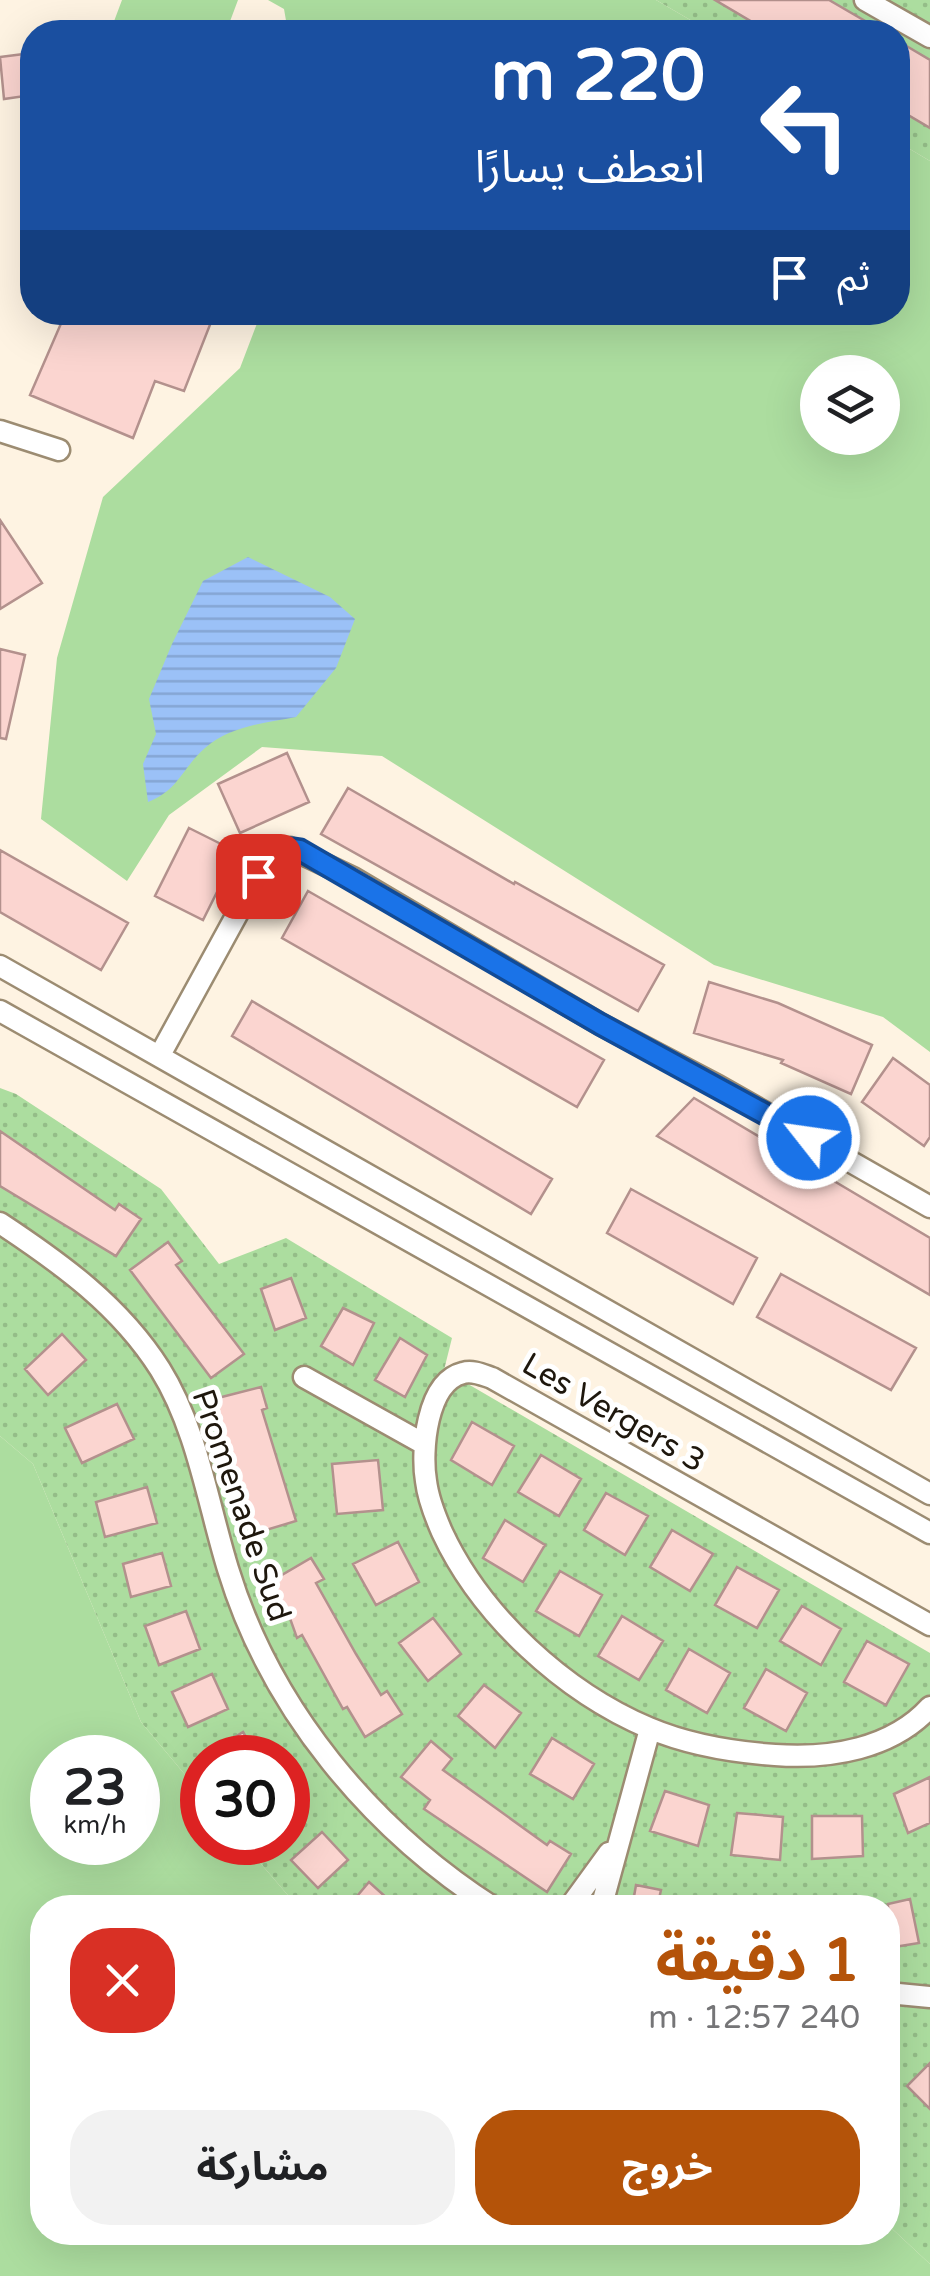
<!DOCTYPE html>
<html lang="ar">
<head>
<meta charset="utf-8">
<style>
	body { margin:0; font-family:"Varela Round","Noto Sans Arabic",sans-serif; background:#f2f2f2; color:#202124; direction:rtl; height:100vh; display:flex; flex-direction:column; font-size:38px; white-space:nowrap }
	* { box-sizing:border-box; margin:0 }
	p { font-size:32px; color:#757577 }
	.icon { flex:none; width:55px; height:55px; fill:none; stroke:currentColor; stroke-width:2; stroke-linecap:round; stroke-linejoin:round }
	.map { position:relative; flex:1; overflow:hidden; direction:ltr }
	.side { position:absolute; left:30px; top:1895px; width:870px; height:350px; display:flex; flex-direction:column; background:#fff; border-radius:40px; box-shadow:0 10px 40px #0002; direction:rtl }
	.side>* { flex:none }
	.hud { position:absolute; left:20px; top:20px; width:890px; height:305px; border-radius:40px; box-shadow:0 10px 40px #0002; direction:rtl; background:#1a4fa0; color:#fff; overflow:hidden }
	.fabs { position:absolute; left:800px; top:355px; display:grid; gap:20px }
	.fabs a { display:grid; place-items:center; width:100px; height:100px; border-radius:50%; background:#fff; box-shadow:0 10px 40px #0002; font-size:50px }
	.speed { position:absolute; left:30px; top:1735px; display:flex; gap:20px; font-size:50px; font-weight:700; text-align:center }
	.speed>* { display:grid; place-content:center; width:130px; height:130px; border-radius:50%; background:#fff; box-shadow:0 10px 40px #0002; line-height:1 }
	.speed small { font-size:25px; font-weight:400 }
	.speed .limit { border:15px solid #d22; background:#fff; color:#111 }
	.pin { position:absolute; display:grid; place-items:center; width:85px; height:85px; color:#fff; margin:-42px; border-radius:20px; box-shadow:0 5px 15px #0006 }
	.me { position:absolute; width:110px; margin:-55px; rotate:300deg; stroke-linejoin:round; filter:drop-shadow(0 0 8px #0008) }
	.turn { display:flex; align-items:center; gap:35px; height:210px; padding:0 40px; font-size:45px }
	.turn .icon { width:130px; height:130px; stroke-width:2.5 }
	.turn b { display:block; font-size:70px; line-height:85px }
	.then { display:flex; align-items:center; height:95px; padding:0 40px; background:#0003; gap:20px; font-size:38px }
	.round { display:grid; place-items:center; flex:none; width:105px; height:105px; border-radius:40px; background:#f2f2f2 }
	.head { display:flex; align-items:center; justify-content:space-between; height:170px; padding:0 40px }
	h1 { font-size:60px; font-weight:700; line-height:75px; color:#b45309 }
	.cta { display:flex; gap:20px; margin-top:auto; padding:20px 40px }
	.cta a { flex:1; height:115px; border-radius:40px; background:#b45309; color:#fff; font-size:40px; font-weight:700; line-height:115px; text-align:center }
	.cta a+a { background:#f2f2f2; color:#202124 }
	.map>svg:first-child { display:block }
	.grass { fill:#acdd9f; fill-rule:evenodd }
	.park { fill:url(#park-dots) }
	.water { fill:url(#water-rules) }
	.building { fill:#fbd5d0; stroke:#b3918d; stroke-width:2.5 }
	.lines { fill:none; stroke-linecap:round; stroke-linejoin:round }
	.minor-casing { stroke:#9c8c72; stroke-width:25 }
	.minor { stroke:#fff; stroke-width:20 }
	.route-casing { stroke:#114b97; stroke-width:25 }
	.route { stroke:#1a73e8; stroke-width:18 }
	.labels { text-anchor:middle; stroke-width:10; stroke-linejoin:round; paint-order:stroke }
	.street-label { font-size:32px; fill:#1e170d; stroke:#fff }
</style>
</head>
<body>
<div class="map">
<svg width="930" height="2276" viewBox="0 0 930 2276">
	<defs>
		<pattern id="park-dots" width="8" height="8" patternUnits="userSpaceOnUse" patternTransform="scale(2.5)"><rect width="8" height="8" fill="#acdd9f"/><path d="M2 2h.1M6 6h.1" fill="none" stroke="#94bd88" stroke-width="1.8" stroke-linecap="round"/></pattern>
		<pattern id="water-rules" width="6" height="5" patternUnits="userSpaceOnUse" patternTransform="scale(2.5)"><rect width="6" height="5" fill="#9bc1f7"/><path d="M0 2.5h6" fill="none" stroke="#85a5d3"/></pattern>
	</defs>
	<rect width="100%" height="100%" fill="#fef3e2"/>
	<path class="grass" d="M122 0H238L226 32H110Z
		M268 0H656L711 32H288L284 9Z
		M898 142 930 161V1052L883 1017 714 965 382 756 262 747 169 815 127 881 41 819 57 658 103 497 240 368 261 313 898 312ZM818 372H882V438H818Z
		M0 1436 33 1464 141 1722 202 1795V1842L243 1843 298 1907 42 1908V2232H888V2225L930 2264V2276H0ZM52 1758H138V1842H52Z"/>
	<path class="park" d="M656 0H930V161L898 142V32H711Z
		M0 1088 16 1094 161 1189 219 1264 286 1238 452 1338 444 1370 930 1653V2264L888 2225V1908L298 1907 243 1843 288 1842V1758H202V1795L141 1722 33 1464 0 1436Z"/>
	<path class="water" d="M248 557 330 597 355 619 336 668 296 717C265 723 230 726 205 748 182 768 179 790 148 802L143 764 156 734 149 699 172 644 203 581Z"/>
	<path class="building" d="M715 0H829L884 32H769Z
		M898 41 930 60V128L898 109Z
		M32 53V95L4 99 0 57Z
		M66 312H215L184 391 155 381 133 438 30 395Z
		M0 520 42 583 0 609Z
		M0 649 25 655 6 739 0 738Z
		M287 753 309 802 240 833 218 784Z
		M348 788 514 884 515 882 664 965 638 1011 321 834Z
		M189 828 237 852 203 920 155 896Z
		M0 850 128 923 101 970 0 912Z
		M308 891 604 1060 577 1107 282 938Z
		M709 982 778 1003 872 1045 851 1094 781 1063 783 1060 694 1033Z
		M252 1001 552 1179 531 1214 232 1036Z
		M893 1058 930 1085V1137L924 1146 862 1102Z
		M694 1098 930 1238V1295L657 1136Z
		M0 1131 115 1210 119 1204 141 1219 116 1256 0 1186Z
		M631 1189 757 1258 733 1304 607 1233Z
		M168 1242 182 1261 176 1265 244 1354 211 1378 130 1270Z
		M781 1274 916 1348 891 1390 757 1317Z
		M291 1278 306 1318 275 1330 261 1289Z
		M343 1308 374 1323 353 1365 321 1346Z
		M62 1334 86 1360 48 1395 25 1369Z
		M400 1338 427 1355 405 1397 375 1380Z
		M261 1387 267 1408 262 1410 296 1521 256 1533 245 1500 240 1502 214 1399Z
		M117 1404 134 1439 82 1463 65 1428Z
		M472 1422 514 1446 492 1485 451 1460Z
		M541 1455 581 1479 559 1516 518 1492Z
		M378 1460 383 1510 337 1514 332 1464Z
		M147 1487 157 1523 105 1537 96 1502Z
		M606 1493 648 1516 625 1555 584 1530Z
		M505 1520 545 1545 523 1582 483 1558Z
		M672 1530 713 1554 690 1591 650 1567Z
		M398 1542 419 1582 376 1605 353 1564Z
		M162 1553 171 1586 131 1597 123 1564Z
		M311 1558 324 1579 316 1583 356 1654 381 1695 387 1691 402 1714 365 1737 347 1707 343 1709 302 1635 297 1638 287 1610 270 1582Z
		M737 1567 779 1590 757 1628 715 1605Z
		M560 1571 602 1595 579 1636 536 1611Z
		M802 1606 841 1629 821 1665 780 1641Z
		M186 1611 200 1649 159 1665 145 1626Z
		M622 1616 663 1641 639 1680 598 1656Z
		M433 1618 461 1654 428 1681 399 1643Z
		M867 1641 909 1664 886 1705 844 1682Z
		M689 1649 730 1673 707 1713 666 1690Z
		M766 1669 807 1693 786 1731 744 1708Z
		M212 1674 228 1709 188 1727 172 1692Z
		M484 1685 521 1713 495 1748 458 1716Z
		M243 1732 259 1758H202Z
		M552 1738 594 1764 573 1799 530 1774Z
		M431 1741 452 1759 443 1770 547 1845 550 1841 571 1854 547 1892 424 1809 430 1800 401 1777Z
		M930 1777V1823L908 1833 894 1794Z
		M665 1791 709 1805 698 1846 650 1831Z
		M737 1813 783 1817 780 1860 731 1855Z
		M812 1816H862L863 1856 812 1859Z
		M322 1832 348 1860 318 1888 291 1860Z
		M369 1882 398 1908H347Z
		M636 1885 661 1890 657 1908H632Z
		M910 1899 919 1943 888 1948V1904Z
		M930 2063V2109L907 2086Z"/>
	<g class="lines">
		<g class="minor-casing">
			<path id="minor" d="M865 0 930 37
				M0 431 59 450
				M0 966 930 1494
				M0 1011 930 1533
				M160 1055 258 876 274 853 290 848 353 878 600 1024 718 1086 930 1207
				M0 1223C62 1264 120 1306 160 1369 197 1428 208 1504 228 1569 271 1710 371 1829 494 1908
				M304 1377 424 1444
				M930 1625 492 1378C483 1375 473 1370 463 1373 426 1382 421 1452 426 1481 428 1498 435 1516 442 1532 481 1616 564 1692 649 1728 689 1745 732 1752 775 1755 830 1759 892 1749 930 1707
				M569 1908 609 1853
				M601 1908 650 1729
				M888 1993 930 1997"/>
		</g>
		<use href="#minor" class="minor"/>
	</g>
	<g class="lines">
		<g class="route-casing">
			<path id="route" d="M258 876C270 858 276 844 300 850L600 1024 809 1138"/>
		</g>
		<use href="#route" class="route"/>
	</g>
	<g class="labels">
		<g class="street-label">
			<text transform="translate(614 1412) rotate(30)" y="11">Les Vergers 3</text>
			<text transform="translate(242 1505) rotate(71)" y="11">Promenade Sud</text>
		</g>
	</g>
</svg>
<div class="fabs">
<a><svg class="icon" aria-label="layers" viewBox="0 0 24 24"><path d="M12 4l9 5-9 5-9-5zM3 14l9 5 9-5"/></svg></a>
</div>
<div class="speed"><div>23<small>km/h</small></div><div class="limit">30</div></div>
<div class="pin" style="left:258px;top:876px;background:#d93025"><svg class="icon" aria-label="arrive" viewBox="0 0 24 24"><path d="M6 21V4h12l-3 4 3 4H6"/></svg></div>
<svg class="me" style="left:809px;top:1138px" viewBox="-20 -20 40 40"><circle r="17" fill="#1a73e8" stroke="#fff" stroke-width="3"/><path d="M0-11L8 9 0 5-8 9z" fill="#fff"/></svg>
<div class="hud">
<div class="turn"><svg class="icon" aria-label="left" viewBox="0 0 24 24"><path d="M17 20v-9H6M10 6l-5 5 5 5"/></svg><div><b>220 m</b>انعطف يسارًا</div></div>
<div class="then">ثم<svg class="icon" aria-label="arrive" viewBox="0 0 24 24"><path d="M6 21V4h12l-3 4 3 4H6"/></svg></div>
</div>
<section class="side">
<div class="head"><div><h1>1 دقيقة</h1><p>240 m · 12:57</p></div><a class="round" style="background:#d93025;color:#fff"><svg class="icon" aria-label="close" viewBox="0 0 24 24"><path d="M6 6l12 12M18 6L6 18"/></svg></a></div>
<div class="cta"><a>خروج</a><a>مشاركة</a></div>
</section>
</div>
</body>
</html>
